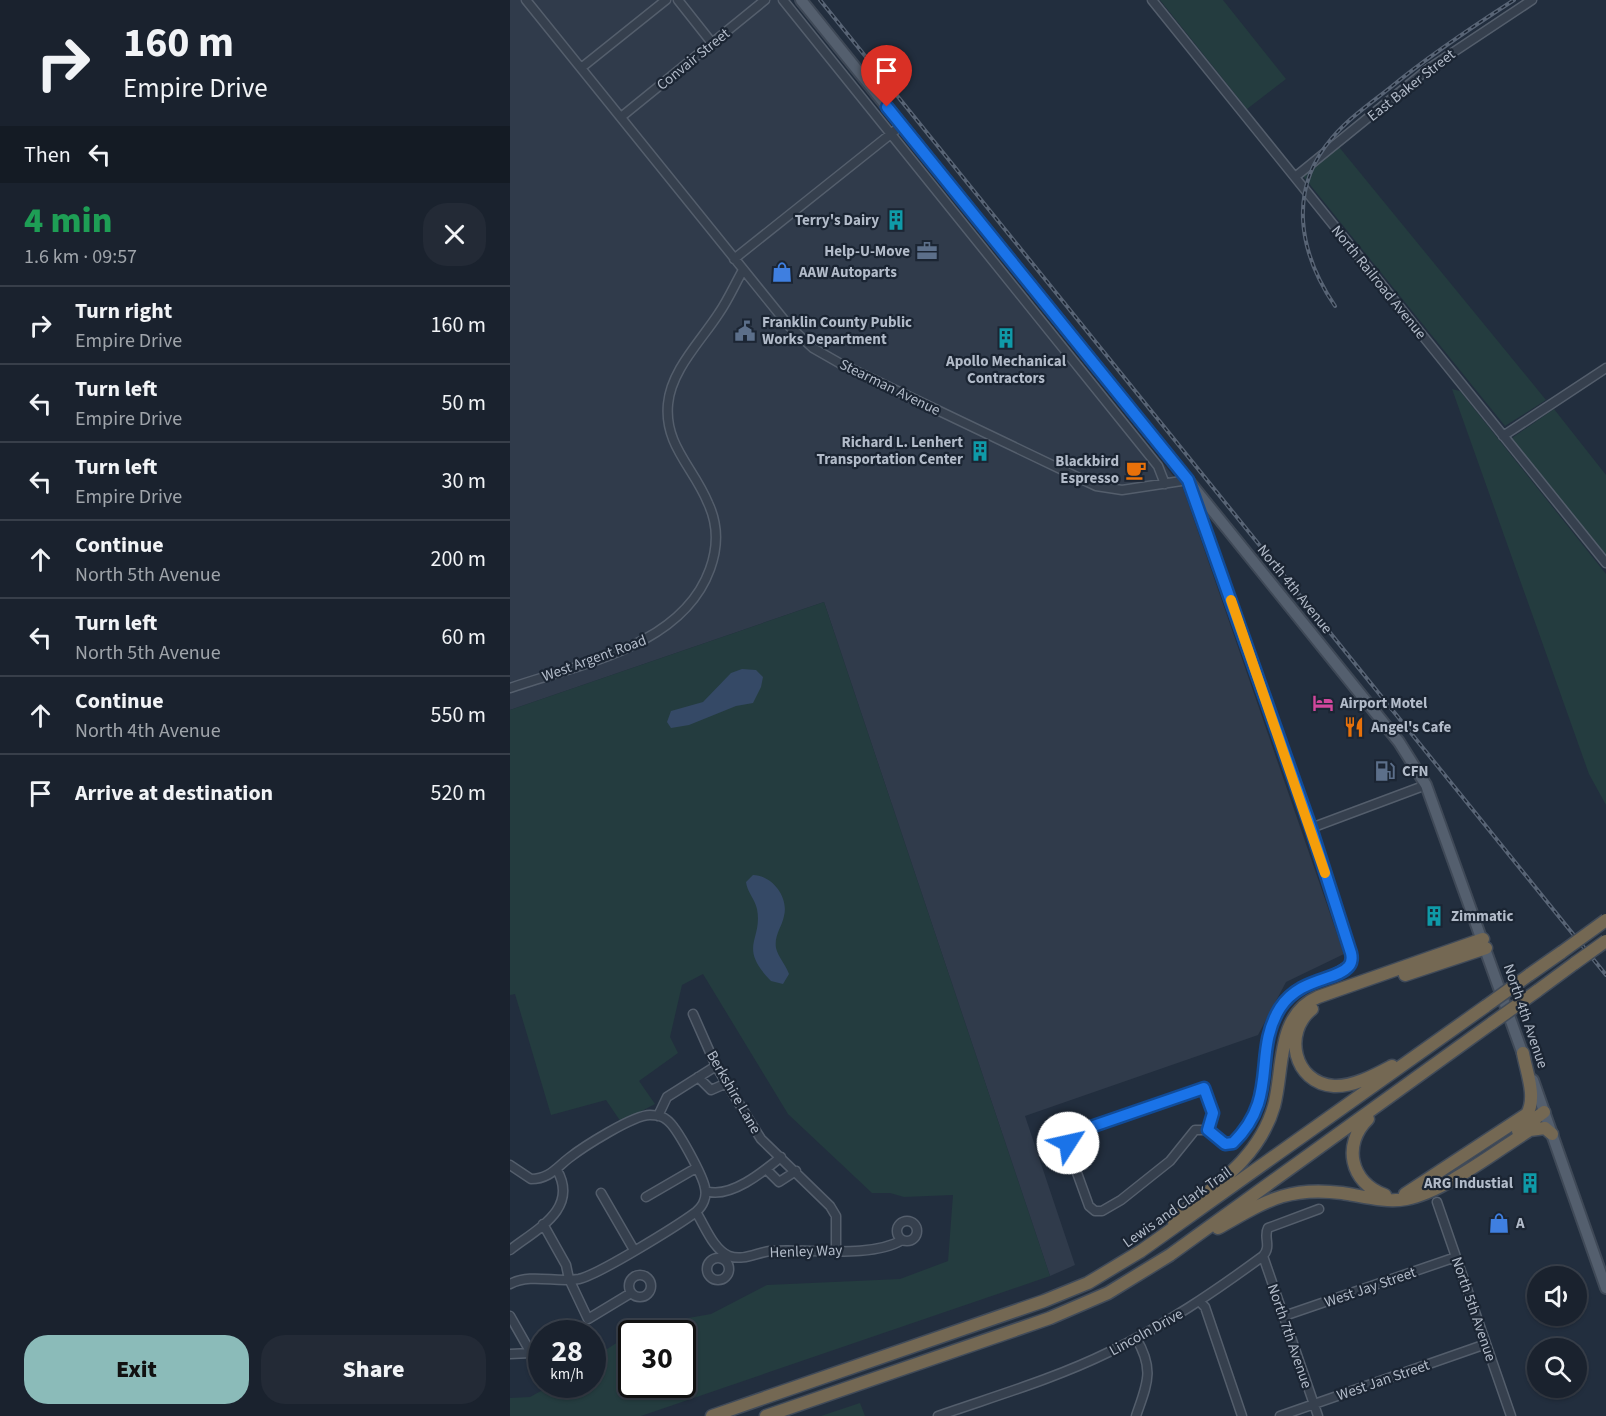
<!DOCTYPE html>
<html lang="en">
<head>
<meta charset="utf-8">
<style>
	body { margin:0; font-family:"Source Sans 3",sans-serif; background:#232a36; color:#f1f3f6; height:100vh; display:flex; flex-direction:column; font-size:22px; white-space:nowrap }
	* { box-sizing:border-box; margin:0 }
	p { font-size:20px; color:#9fa4aa }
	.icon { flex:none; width:33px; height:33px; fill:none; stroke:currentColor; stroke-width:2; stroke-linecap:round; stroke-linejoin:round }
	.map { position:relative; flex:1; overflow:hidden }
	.panel { display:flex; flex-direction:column; background:#1a222e; width:510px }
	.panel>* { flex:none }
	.hud { background:#1a222e; color:#f1f3f6; overflow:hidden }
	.buttons { position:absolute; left:1017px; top:1266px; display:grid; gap:12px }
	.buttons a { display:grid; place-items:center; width:60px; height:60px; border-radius:50%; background:#1a222e; box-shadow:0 2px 4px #0004,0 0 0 2px #383f4a; font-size:30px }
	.speed { position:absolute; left:18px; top:1320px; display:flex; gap:12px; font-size:30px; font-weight:700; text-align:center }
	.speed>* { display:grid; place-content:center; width:78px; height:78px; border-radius:50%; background:#1a222e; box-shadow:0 2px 4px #0004,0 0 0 2px #383f4a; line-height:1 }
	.speed small { font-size:15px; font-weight:400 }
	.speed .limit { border:3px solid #111; border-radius:9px; background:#fff; color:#111 }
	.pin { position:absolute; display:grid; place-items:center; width:51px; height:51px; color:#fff; margin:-62px -26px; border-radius:50% 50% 50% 0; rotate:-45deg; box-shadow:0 0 6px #0007 }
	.pin .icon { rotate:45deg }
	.me { position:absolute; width:66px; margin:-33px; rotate:55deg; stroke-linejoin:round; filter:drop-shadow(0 0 4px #0008) }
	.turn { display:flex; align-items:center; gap:21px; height:126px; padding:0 24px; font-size:27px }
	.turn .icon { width:78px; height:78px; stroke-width:2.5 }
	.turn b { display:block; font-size:42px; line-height:51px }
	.then { display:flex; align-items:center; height:57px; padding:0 24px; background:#0003; gap:12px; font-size:22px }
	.round { display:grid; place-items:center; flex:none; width:63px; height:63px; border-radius:24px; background:#232a36 }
	.summary { display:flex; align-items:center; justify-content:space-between; height:102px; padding:0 24px }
	h1 { font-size:36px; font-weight:800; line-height:45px; color:#1e9e55 }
	.action { display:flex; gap:12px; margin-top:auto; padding:12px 24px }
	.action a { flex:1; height:69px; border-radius:24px; background:#8bbbb9; color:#111; font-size:24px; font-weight:800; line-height:69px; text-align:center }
	.action a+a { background:#232a36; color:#f1f3f6 }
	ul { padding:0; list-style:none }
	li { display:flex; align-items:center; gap:18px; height:78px; padding:0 24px; border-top:2px solid #383f4a }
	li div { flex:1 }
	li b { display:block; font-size:22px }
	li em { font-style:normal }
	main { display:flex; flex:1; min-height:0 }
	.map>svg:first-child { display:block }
	.airport { fill:#303b4b }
	.green { fill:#243c3f; fill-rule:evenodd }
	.water { fill:#354966 }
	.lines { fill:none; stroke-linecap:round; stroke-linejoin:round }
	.minor-casing { stroke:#545e6c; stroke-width:11 }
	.major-casing { stroke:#3f4957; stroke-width:14 }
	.highway-casing { stroke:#414b59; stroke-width:15 }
	.minor { stroke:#36404e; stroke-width:8 }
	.major { stroke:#545f6e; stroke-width:10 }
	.highway { stroke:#746853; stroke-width:12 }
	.rail-casing { stroke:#586475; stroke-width:4 }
	.rail { stroke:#1b2533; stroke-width:1.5; stroke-dasharray:4.5; stroke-linecap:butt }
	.highway-bridge-casing { stroke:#414b59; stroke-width:15; stroke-linecap:butt }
	.highway-bridge { stroke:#746853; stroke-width:12 }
	.route-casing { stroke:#114b97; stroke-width:15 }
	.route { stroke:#1a73e8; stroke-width:10 }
	.slow { stroke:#f59e0b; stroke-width:10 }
	.labels { text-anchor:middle; stroke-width:4.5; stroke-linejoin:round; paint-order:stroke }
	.street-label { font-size:15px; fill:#b2bbc9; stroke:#1b2533 }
	.poi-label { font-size:15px; font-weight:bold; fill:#b2bbc9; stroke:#1b2533; text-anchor:start }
</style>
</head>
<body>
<main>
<section class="panel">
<div class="hud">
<div class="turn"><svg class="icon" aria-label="right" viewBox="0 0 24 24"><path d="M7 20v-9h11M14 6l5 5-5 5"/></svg><div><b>160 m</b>Empire Drive</div></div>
<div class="then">Then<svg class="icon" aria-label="left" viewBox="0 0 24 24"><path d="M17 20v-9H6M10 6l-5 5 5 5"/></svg></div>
</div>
<div class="summary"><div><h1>4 min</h1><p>1.6 km · 09:57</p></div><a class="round"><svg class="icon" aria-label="close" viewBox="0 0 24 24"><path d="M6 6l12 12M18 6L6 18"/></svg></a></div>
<ul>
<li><svg class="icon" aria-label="right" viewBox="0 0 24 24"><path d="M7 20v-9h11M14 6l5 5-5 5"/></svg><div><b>Turn right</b><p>Empire Drive</p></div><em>160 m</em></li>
<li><svg class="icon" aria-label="left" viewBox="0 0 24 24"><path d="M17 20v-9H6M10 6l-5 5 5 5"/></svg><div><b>Turn left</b><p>Empire Drive</p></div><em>50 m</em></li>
<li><svg class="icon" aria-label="left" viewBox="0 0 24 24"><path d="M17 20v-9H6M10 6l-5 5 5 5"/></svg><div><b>Turn left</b><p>Empire Drive</p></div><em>30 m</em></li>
<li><svg class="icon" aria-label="ahead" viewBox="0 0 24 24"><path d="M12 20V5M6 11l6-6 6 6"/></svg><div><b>Continue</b><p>North 5th Avenue</p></div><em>200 m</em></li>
<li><svg class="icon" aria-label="left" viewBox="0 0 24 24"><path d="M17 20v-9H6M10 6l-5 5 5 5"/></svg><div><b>Turn left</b><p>North 5th Avenue</p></div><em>60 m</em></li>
<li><svg class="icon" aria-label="ahead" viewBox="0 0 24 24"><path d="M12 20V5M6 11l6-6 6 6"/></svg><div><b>Continue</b><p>North 4th Avenue</p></div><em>550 m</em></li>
<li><svg class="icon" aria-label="arrive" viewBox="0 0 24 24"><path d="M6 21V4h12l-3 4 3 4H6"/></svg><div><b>Arrive at destination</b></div><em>520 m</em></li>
</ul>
<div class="action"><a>Exit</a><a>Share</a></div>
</section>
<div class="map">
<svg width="1096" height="1416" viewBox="0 0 1096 1416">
	<rect width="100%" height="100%" fill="#222e3e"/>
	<path class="airport" d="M0 0H279L673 488 834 954 776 982 748 1035 515 1116 565 1265 540 1276 314 602 0 710Z"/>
	<path class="green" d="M650 0H713L776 79 737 109Z
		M829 147 1036 400 995 426 793 176Z
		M942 389 950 391 1096 574V805L1079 774Z
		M1044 409 1096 475V555L1002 438Z
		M314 602 540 1276 131 1416H0V1398L20 1397 42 1385 82 1384 83 1358 133 1326 201 1314 257 1285 390 1279 438 1261 443 1195 394 1197 380 1193H362L278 1114 193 974 172 985 160 1037 168 1053 129 1081 145 1104 111 1122 96 1100 41 1115 5 994 0 995V710ZM122 1334H172V1384H122Z
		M350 1403 355 1416H311Z"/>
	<path class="water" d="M232 669 246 670 253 677 251 687 243 703 226 706 179 725 161 728 157 722 161 711 193 702 221 673Z
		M243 875C262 875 279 897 274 916 272 927 264 935 266 948 268 957 276 965 279 974L273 984 261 981C227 946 253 941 247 909 245 899 237 892 236 882Z"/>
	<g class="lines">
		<g class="minor-casing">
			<path id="minor" d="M16 0 279 326 303 348 331 364 586 486 612 490 678 480 801 828 842 959C837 975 790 982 774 1002 741 1044 771 1097 723 1143L715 1144 698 1130H685L660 1161 611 1200 592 1211H585L579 1206 558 1148V1140L563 1134 694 1088 703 1113 698 1130
				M168 0 202 43
				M273 0 648 466 655 484
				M642 0 1096 563
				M71 68 156 0
				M111 117 255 0
				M785 177 918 69 1022 0
				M224 259 392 125
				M993 436 1096 368
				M0 688C69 664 172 647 200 569 208 547 208 524 198 503 184 468 154 445 158 404 161 370 191 341 209 313 218 300 225 284 233 270
				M801 828 916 785
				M183 1014 206 1066 251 1139 320 1206 326 1216V1249
				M188 1077 201 1090 217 1083
				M148 1116 157 1097 206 1066
				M0 1165 21 1179C39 1179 46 1168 59 1158 73 1147 123 1115 140 1115 145 1115 153 1116 157 1120 167 1127 193 1176 195 1188 197 1197 193 1206 186 1212 167 1226 88 1275 69 1279 45 1283 22 1273 0 1284
				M256 1169 269 1182 286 1171
				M196 1191C220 1199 253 1172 271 1157
				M91 1193 124 1250
				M136 1197 186 1168
				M927 1202 1001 1416
				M186 1212C195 1226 203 1249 219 1256 233 1261 246 1253 260 1251 297 1248 360 1259 392 1240
				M387 1231a10 10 0 1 1 20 0a10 10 0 1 1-20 0Z
				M33 1224 56 1265 59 1279 78 1319 121 1293
				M0 1250C27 1229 69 1209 47 1170
				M753 1256 808 1416
				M197 1269a11 11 0 1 1 22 0a11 11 0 1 1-22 0Z
				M119 1286a11 11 0 1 1 22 0a11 11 0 1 1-22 0Z
				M689 1301 695 1307 732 1416
				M0 1316 21 1353 0 1354
				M774 1316 946 1257
				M428 1416C485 1396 544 1379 599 1352 654 1326 704 1292 753 1256 762 1246 753 1237 758 1228L809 1209
				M626 1416C637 1384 645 1370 626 1338
				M770 1416 976 1344"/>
		</g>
		<g class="major-casing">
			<path id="major" d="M291 0 889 742 916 785 1015 1060
				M1023 1080 1096 1288"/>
		</g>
		<g class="highway-casing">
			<path id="highway" d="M895 975 976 948
				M1019 975 1052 952
				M1027 991 1065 963
				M802 1009C773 1032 783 1083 824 1086 843 1087 865 1075 882 1066
				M858 1119C832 1144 840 1183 875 1195
				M1008 1131 1034 1112
				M895 1194 1017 1114C1027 1097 1016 1071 1013 1053
				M663 1220C703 1187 749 1159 764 1106 774 1069 766 1015 808 997L973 939
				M708 1228C755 1202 776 1186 832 1193 852 1196 876 1203 896 1199 934 1192 986 1151 1020 1130L1035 1128 1042 1134
				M202 1416 534 1301 578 1283 631 1251 976 1006
				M256 1416 540 1318 598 1293 660 1255 982 1023"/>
		</g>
		<use href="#minor" class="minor"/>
		<use href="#major" class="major"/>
		<use href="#highway" class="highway"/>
		<g class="rail-casing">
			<path id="rail" d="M310 0 1096 975
				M825 306C789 253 777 190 822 138 839 118 861 103 881 87 920 55 962 27 1004 0"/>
		</g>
		<use href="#rail" class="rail"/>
		<g class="highway-bridge-casing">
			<path id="highway-bridge" d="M1052 952 1096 920
				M1065 963 1096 941
				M976 1006 1019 975
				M982 1023 1027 991"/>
		</g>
		<use href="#highway-bridge" class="highway-bridge"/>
	</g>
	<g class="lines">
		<g class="route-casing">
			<path id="route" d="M377 107 678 480 801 828 841 953C842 957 842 962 839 966 827 981 790 977 770 1008 742 1053 770 1097 723 1143L715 1144 698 1130 703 1113 694 1088 566 1132 560 1137 558 1143"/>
		</g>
		<use href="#route" class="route"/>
		<path class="slow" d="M721 600 815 873"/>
	</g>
	<defs>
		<g id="building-bare" transform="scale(1.62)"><path d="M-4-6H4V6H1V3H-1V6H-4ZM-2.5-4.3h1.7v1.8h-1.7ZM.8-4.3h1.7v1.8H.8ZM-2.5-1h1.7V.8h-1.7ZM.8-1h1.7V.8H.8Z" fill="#0f9aa8" stroke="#1b2533" stroke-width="2.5" paint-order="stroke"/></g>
		<g id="office-bare" transform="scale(1.62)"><path d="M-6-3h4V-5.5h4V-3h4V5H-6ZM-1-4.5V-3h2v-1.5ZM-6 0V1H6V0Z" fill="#5c6f8a" stroke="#1b2533" stroke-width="2.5" paint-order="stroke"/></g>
		<g id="shop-bare" transform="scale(1.62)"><path d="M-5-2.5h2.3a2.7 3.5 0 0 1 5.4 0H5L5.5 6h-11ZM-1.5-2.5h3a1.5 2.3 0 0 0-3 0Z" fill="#3f7fe0" stroke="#1b2533" stroke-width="2.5" paint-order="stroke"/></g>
		<g id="civic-bare" transform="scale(1.62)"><path d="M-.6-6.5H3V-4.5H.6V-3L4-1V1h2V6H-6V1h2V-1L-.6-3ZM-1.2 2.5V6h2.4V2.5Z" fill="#5c6f8a" stroke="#1b2533" stroke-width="2.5" paint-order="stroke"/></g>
		<g id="cafe-bare" transform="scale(1.62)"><path d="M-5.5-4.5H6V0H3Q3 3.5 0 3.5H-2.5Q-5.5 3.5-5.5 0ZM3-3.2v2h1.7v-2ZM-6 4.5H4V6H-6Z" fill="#e8710a" stroke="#1b2533" stroke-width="2.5" paint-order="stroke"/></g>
		<g id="hotel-bare" transform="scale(1.62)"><path d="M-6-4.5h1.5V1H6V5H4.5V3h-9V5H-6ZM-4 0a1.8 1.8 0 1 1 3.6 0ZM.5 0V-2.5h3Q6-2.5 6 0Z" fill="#d1479c" stroke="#1b2533" stroke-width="2.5" paint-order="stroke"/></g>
		<g id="restaurant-bare" transform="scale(1.62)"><path d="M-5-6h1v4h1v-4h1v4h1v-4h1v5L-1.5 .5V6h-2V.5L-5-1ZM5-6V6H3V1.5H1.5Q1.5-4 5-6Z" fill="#e8710a" stroke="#1b2533" stroke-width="2.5" paint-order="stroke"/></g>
		<g id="fuel-bare" transform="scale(1.62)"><path d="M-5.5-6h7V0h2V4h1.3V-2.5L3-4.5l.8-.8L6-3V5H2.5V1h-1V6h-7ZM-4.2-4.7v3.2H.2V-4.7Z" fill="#5c6f8a" stroke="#1b2533" stroke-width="2.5" paint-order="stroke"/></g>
	</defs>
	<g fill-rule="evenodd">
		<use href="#building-bare" x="386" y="220"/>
		<use href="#office-bare" x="417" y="251"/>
		<use href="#shop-bare" x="272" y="272"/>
		<use href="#civic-bare" x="235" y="331"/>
		<use href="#building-bare" x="496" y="338"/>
		<use href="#building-bare" x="470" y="451"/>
		<use href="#cafe-bare" x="626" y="470"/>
		<use href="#hotel-bare" x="813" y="703"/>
		<use href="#restaurant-bare" x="844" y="727"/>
		<use href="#fuel-bare" x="875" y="771"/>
		<use href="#building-bare" x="924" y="916"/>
		<use href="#building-bare" x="1020" y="1183"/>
		<use href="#shop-bare" x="989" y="1223"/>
	</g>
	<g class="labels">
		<g class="street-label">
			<text transform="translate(183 59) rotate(-39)" y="5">Convair Street</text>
			<text transform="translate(901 85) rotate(-38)" y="5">East Baker Street</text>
			<text transform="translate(869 282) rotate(51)" y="5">North Railroad Avenue</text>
			<text transform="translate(380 387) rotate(26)" y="5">Stearman Avenue</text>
			<text transform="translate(785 589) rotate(51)" y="5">North 4th Avenue</text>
			<text transform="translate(84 658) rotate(-20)" y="5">West Argent Road</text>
			<text transform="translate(1016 1016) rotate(71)" y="5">North 4th Avenue</text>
			<text transform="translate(224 1092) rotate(60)" y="5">Berkshire Lane</text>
			<text transform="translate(667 1207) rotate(-35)" y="5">Lewis and Clark Trail</text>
			<text transform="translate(296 1251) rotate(-2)" y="5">Henley Way</text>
			<text transform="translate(860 1287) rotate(-19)" y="5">West Jay Street</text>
			<text transform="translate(964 1309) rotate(71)" y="5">North 5th Avenue</text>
			<text transform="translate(636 1332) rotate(-29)" y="5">Lincoln Drive</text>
			<text transform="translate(780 1336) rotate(71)" y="5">North 7th Avenue</text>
			<text transform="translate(873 1380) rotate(-19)" y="5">West Jan Street</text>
		</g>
		<g class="poi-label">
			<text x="369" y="225" text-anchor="end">Terry's Dairy</text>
			<text x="400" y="256" text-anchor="end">Help-U-Move</text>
			<text x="289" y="277">AAW Autoparts</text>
			<text x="252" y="327">Franklin County Public<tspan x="252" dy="17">Works Department</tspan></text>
			<text x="496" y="366" text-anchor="middle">Apollo Mechanical<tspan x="496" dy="17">Contractors</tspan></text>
			<text x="453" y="447" text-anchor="end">Richard L. Lenhert<tspan x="453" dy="17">Transportation Center</tspan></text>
			<text x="609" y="466" text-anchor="end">Blackbird<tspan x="609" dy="17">Espresso</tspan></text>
			<text x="830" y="708">Airport Motel</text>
			<text x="861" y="732">Angel's Cafe</text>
			<text x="892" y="776">CFN</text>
			<text x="941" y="921">Zimmatic</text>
			<text x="1003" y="1188" text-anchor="end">ARG Industial</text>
			<text x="1006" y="1228">A</text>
		</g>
	</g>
</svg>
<div class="buttons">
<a><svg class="icon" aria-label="sound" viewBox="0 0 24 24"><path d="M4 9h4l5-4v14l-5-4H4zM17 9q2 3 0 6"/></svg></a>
<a><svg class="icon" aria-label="search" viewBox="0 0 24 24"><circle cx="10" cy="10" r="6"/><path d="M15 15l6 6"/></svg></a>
</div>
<div class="speed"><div>28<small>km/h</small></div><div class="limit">30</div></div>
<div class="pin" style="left:377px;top:107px;background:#d93025"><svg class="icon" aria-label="arrive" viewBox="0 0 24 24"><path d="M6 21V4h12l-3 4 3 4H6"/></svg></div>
<svg class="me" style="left:558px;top:1143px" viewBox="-20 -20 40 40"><circle r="19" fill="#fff"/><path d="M0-13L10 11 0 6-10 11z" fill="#1a73e8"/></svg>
</div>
</main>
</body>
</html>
